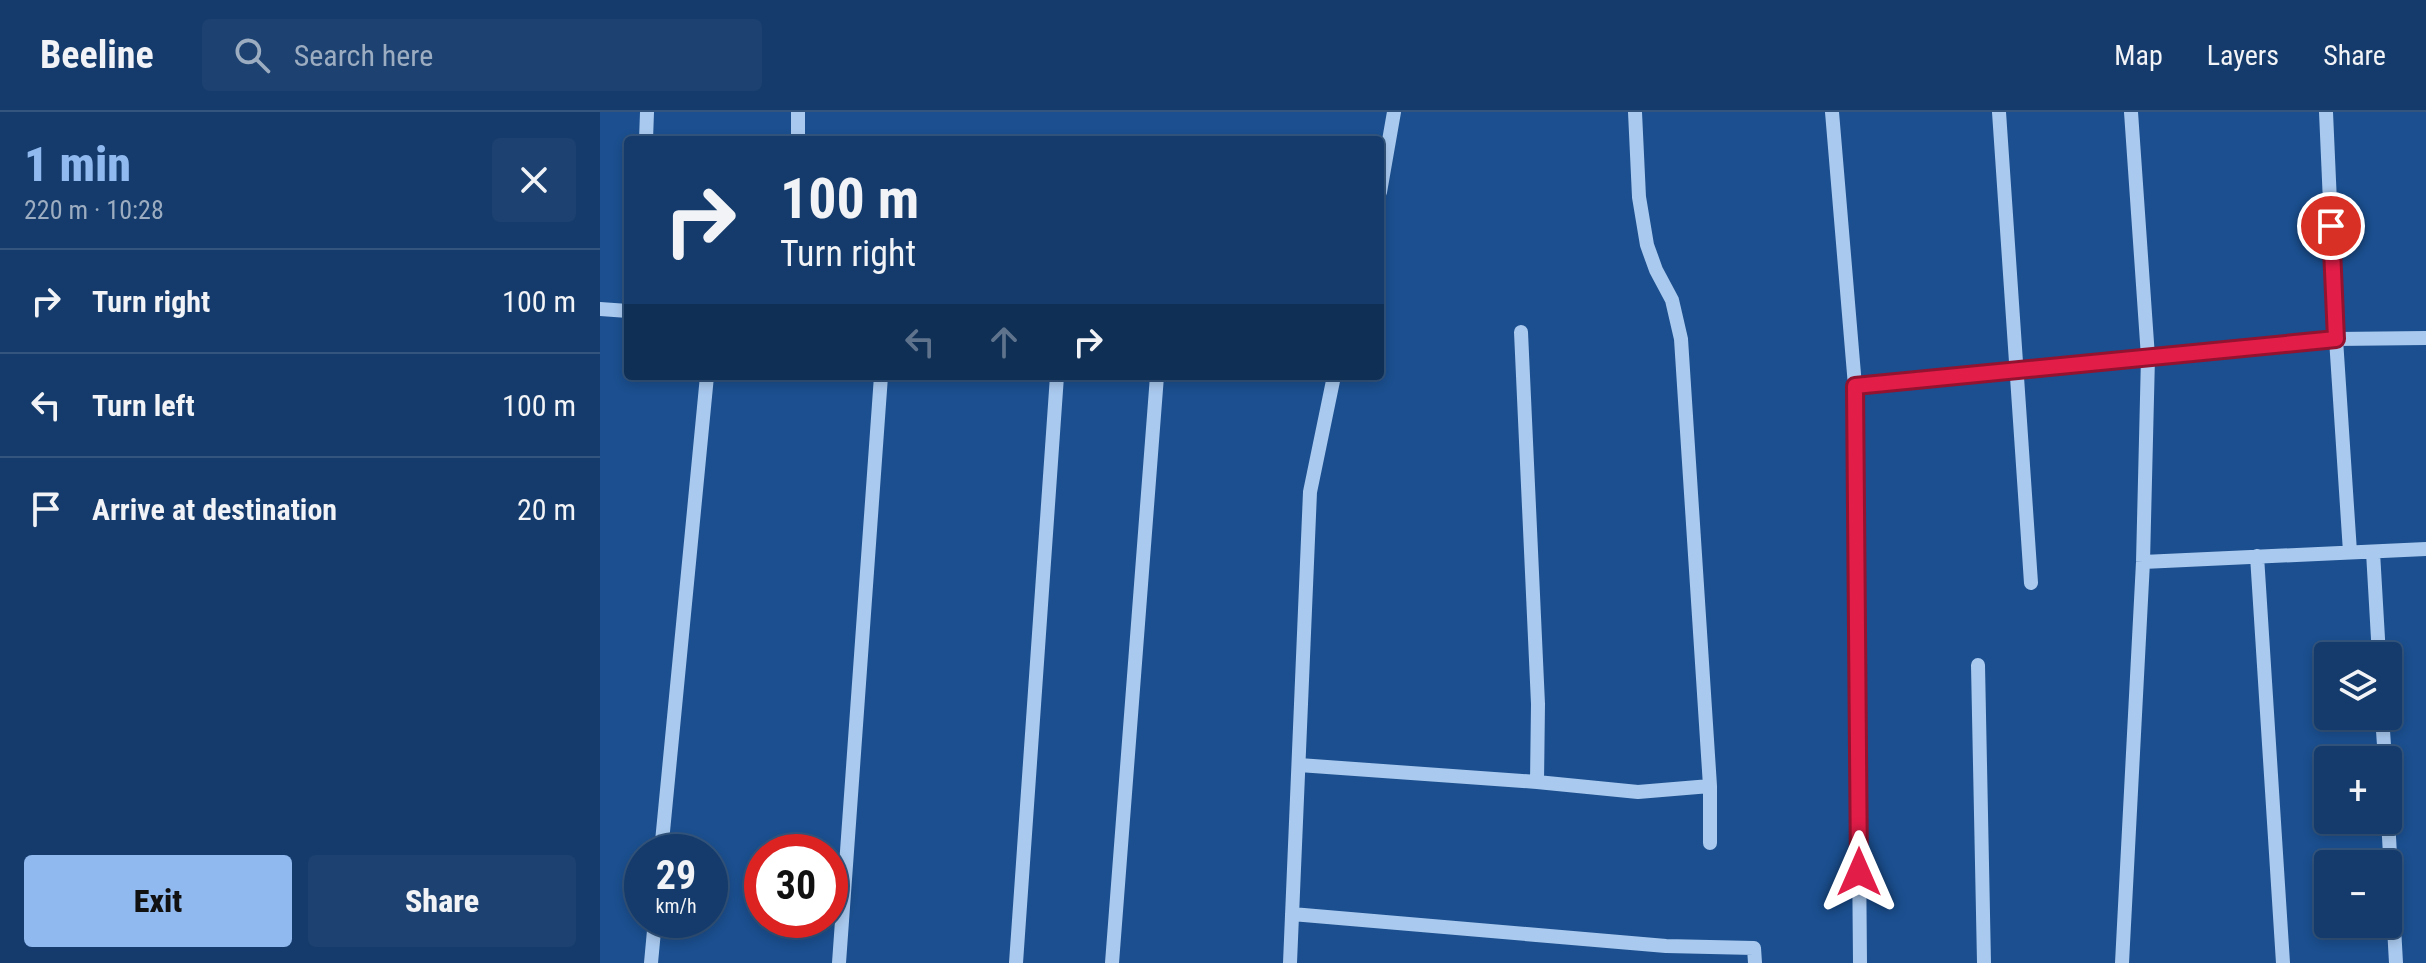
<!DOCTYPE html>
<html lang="en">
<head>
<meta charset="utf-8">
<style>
	body { margin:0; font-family:"Roboto Condensed",sans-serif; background:#1d4271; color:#f1f3f6; height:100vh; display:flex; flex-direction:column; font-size:30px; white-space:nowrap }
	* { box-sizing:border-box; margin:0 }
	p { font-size:26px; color:#9dadc1 }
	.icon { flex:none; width:44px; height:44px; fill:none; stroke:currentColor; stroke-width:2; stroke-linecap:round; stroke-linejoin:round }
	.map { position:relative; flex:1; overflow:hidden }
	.sheet { display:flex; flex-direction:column; background:#143b6b; width:600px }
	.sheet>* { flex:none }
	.top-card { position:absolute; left:24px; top:24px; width:760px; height:244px; border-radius:8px; box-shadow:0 4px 12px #0003,0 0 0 2px #33557e; background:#143b6b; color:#f1f3f6; overflow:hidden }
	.tools { position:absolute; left:1714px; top:530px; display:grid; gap:16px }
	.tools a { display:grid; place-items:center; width:88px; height:88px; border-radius:8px; background:#143b6b; box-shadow:0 4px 12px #0003,0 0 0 2px #33557e; font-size:40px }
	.speed { position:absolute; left:24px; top:722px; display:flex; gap:16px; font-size:40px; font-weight:700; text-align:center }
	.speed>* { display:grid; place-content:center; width:104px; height:104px; border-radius:50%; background:#143b6b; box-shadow:0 4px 12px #0003,0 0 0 2px #33557e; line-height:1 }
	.speed small { font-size:20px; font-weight:400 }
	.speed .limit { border:12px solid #d22; background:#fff; color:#111 }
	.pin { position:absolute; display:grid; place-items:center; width:68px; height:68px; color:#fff; margin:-34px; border:4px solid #fff; border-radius:50%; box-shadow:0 2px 8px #0007 }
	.me { position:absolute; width:88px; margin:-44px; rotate:0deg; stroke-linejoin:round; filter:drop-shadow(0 0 6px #0008) }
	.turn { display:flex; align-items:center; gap:28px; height:168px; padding:0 24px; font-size:36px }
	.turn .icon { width:104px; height:104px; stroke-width:2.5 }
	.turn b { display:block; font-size:56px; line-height:68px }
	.lanes { display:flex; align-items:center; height:76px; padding:0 24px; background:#0003; justify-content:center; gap:40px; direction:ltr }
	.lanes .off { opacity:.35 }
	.round { display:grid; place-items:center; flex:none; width:84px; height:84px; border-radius:8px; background:#1d4271 }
	.headline { display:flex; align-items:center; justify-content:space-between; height:136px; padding:0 24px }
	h1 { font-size:48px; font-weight:800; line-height:60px; color:#90b9f0 }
	.button { display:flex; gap:16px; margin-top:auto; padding:16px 24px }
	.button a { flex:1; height:92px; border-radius:8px; background:#90b9f0; color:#111; font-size:32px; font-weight:800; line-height:92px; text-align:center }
	.button a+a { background:#1d4271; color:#f1f3f6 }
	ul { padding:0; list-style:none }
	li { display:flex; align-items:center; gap:24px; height:104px; padding:0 24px; border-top:2px solid #33557e }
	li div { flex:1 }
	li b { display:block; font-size:30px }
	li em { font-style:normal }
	header { display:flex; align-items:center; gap:48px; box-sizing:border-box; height:112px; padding:0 40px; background:#143b6b; border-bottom:2px solid #33557e }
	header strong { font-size:38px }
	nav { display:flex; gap:44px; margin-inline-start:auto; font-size:28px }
	.search { width:560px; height:72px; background:#1d4271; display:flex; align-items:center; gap:20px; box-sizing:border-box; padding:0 28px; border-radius:8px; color:#9dadc1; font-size:30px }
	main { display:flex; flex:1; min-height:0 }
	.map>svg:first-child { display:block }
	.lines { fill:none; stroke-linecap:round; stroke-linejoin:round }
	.minor { stroke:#a9c9ee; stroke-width:14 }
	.route-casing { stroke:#92132f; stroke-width:20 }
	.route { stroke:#e11d48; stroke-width:14 }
</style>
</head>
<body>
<header>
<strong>Beeline</strong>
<div class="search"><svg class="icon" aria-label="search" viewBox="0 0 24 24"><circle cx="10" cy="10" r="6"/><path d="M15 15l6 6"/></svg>Search here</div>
<nav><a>Map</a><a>Layers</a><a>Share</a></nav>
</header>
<main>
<section class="sheet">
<div class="headline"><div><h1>1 min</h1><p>220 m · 10:28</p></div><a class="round"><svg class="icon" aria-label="close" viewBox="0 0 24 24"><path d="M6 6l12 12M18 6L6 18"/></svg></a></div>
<ul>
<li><svg class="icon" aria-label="right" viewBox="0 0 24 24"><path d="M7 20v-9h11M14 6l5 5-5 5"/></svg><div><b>Turn right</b></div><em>100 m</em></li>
<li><svg class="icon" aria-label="left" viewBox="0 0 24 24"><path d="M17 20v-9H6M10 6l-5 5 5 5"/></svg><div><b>Turn left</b></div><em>100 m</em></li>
<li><svg class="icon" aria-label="arrive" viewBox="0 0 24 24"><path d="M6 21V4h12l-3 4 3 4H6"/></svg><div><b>Arrive at destination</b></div><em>20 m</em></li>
</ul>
<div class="button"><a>Exit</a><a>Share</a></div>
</section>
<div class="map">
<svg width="1826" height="851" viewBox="0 0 1826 851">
	<rect width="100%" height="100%" fill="#1b4f8f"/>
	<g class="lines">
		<path class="minor" d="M1035 0 1039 85 1047 133 1056 158 1072 188 1081 227 1110 674V731
			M1232 0 1255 274 1260 851
			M1399 0 1431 471
			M1726 0 1736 227 1750 440
			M46 28 47 0
			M198 28V0
			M780 80 794 0
			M0 197 28 199
			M1255 274 1548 245 1531 0
			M1773 440 1779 544
			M1657 444 1683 851
			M1543 450 1826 437
			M1378 553 1384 851
			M1782 604 1785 648
			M699 653 937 670 938 592 921 220
			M937 670 1038 680 1110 674
			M1788 707 1796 851
			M61 740 107 264
			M692 802 1066 834 1154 836 1155 851
			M51 851 55 808
			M239 851 281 264
			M416 851 457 264
			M512 851 557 264
			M690 851 710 380 734 264
			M1522 851 1543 450 1548 245 1736 227 1826 226"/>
	</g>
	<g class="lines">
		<g class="route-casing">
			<path id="route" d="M1259 760 1255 274 1736 227 1731 114"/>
		</g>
		<use href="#route" class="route"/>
	</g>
</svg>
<div class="tools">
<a><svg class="icon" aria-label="layers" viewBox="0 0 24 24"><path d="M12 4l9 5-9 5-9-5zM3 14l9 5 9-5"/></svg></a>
<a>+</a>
<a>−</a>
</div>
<div class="speed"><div>29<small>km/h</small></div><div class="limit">30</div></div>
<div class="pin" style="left:1731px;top:114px;background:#d93025"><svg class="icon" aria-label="arrive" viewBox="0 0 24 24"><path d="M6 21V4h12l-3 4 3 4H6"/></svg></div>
<svg class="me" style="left:1259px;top:760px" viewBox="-20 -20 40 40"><path d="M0-17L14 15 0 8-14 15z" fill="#e11d48" stroke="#fff" stroke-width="4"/></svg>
<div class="top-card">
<div class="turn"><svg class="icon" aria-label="right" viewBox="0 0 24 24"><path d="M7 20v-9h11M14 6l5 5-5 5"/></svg><div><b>100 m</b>Turn right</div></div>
<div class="lanes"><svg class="icon off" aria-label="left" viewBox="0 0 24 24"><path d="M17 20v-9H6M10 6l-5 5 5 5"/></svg><svg class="icon off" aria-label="ahead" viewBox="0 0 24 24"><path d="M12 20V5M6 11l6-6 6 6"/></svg><svg class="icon" aria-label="right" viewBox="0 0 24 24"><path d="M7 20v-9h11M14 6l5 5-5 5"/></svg></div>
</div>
</div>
</main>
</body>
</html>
